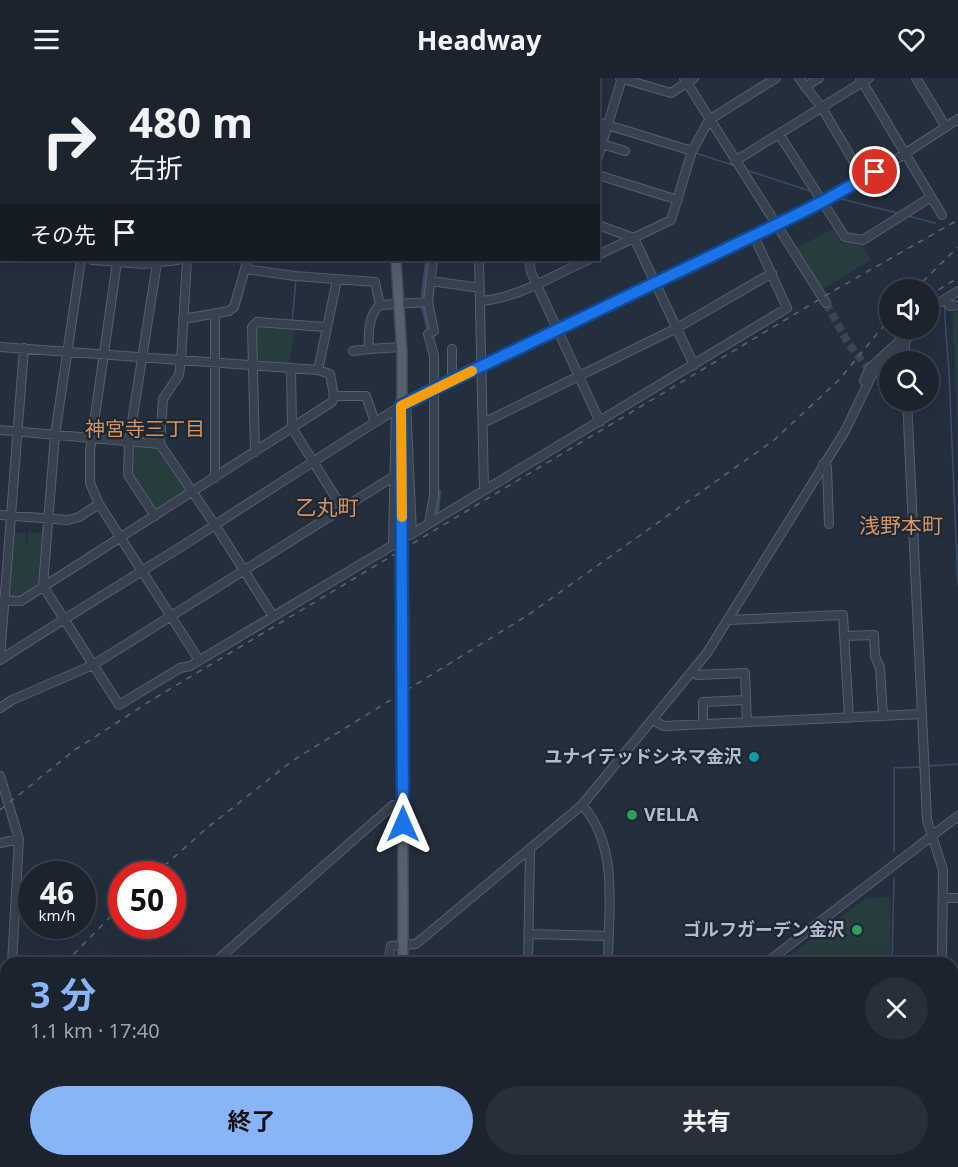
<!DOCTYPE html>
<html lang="ja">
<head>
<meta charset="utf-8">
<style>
	body { margin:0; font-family:"Noto Sans","Noto Sans JP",sans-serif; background:#282f3a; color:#f1f3f6; height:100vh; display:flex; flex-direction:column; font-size:22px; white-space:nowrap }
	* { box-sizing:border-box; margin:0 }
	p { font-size:20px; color:#a0a4aa }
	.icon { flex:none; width:33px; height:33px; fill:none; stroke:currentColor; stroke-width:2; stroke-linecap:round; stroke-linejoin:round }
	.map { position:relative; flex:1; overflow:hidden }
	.side { position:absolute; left:0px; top:879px; width:958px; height:210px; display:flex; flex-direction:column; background:#1b232e; border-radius:18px 18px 0 0; box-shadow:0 6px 24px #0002,0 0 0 2px #39404a }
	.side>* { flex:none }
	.banner { position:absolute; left:0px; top:0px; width:600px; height:183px; box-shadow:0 6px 24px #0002,0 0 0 2px #39404a; background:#1b232e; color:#f1f3f6; overflow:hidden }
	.controls { position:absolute; left:879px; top:201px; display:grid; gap:12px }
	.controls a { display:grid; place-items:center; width:60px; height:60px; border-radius:50%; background:#1b232e; box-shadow:0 6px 24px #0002,0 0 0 2px #39404a; font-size:30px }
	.speed { position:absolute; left:18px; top:783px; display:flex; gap:12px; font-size:30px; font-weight:700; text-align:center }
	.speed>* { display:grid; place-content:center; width:78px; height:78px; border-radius:50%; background:#1b232e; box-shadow:0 6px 24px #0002,0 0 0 2px #39404a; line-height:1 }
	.speed small { font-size:15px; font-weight:400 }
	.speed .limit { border:9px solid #d22; background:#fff; color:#111 }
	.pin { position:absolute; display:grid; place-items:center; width:51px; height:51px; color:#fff; margin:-26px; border:3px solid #fff; border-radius:50%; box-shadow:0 2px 6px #0007 }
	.me { position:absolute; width:66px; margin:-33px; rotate:0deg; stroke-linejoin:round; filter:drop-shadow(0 0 4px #0008) }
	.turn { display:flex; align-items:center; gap:21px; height:126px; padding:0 30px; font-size:27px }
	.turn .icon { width:78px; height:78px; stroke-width:2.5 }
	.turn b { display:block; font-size:42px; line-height:51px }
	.then { display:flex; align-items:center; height:57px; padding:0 30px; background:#0003; gap:12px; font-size:22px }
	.round { display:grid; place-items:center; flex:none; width:63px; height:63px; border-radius:32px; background:#282f3a }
	.overview { display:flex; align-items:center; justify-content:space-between; height:102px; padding:0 30px }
	h1 { font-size:36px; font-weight:700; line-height:45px; color:#8ab4f8 }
	.action { display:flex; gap:12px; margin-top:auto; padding:12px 30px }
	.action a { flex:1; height:69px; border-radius:36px; background:#8ab4f8; color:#111; font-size:24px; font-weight:700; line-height:69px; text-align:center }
	.action a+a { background:#282f3a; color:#f1f3f6 }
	header { display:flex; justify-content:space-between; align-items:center; height:78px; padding:0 30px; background:#1b232e; font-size:27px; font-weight:700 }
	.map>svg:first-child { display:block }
	.green { fill:#263c3f }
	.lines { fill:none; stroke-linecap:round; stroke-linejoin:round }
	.stream { stroke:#394c67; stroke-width:1.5 }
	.canal { stroke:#394c67; stroke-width:6 }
	.minor-tunnel { stroke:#3a4453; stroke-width:8; stroke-dasharray:8 4; stroke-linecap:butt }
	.minor-casing { stroke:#565f6c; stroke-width:10 }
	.major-casing { stroke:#414a57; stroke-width:12 }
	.minor { stroke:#38414e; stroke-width:8 }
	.major { stroke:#56606e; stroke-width:9 }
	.rail { stroke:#5a6575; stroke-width:1.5; stroke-dasharray:6 6; stroke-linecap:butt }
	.major-bridge-casing { stroke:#414a57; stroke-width:12; stroke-linecap:butt }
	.major-bridge { stroke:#56606e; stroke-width:9 }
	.route-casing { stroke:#114b97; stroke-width:15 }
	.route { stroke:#1a73e8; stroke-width:10 }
	.slow { stroke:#f59e0b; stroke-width:10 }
	.culture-dot { fill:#0f9aa8; stroke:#1d2633; stroke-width:2 }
	.leisure-dot { fill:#2e9e5b; stroke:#1d2633; stroke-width:2 }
	.labels { text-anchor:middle; stroke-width:4.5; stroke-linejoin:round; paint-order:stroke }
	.poi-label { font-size:18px; font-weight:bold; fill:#b4bcc9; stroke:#1d2633; text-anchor:end }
	.neighbourhood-label { font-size:20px; fill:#d59563; stroke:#1d2633 }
	.quarter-label { font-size:21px; fill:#d59563; stroke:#1d2633 }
</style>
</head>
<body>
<header><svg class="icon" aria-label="menu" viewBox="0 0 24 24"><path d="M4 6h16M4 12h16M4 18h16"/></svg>Headway<svg class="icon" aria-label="heart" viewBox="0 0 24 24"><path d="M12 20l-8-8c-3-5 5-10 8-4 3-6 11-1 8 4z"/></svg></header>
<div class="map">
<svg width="958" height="1089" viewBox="0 0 958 1089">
	<rect width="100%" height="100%" fill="#242f3e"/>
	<path class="green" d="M833 151 841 164 863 168 871 182 821 212 795 171Z
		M952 234H958V373Z
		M258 246 296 249 288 288 261 287 255 283 254 250Z
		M133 368 162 370 190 416 156 436 131 399 129 391Z
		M12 454 26 455 25 465H27L28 454 43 455 41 507 21 520 9 519 7 517Z
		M891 819 890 885H780L866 820Z"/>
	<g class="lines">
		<path class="stream" d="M608 52 641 61
			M695 75 736 88
			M746 92 813 114
			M838 120 897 135
			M908 138 935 145
			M944 226 949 295 958 507
			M292 244 296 201
			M929 688 958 686
			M894 774V690L920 689
			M892 885 894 800
			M902 1083 904 1089"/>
		<path class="canal" d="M428 182 423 225 431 258
			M436 436 438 414"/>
		<path class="minor-tunnel" d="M826 225 848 265 866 288"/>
		<g class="minor-casing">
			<path id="minor" d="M1 0 5 2
				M110 0V2
				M379 0V2
				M620 0 671 15 694 0
				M684 0 826 225
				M799 0 822 30 864 101
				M860 0 942 137
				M916 0 946 49
				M45 2 46 0
				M81 2 87 0
				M216 2 220 0
				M448 2V0
				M531 2 532 0
				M805 9 819 0
				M598 44 692 73
				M779 56 845 159 863 162 931 119
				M0 62 2 61
				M602 66 625 73
				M598 79 622 0
				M735 83 869 0
				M0 94 2 91
				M598 97 678 122
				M598 147 634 160 694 287
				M0 166 2 167
				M598 177 671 142 692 73 709 42 776 0
				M81 182 55 357 43 508 119 627 180 590 190 588 398 464
				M92 182 144 186 178 182
				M187 182 181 282 179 297 163 321 160 366 215 447 273 538
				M247 182 245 191 295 198 375 204 380 227 428 224
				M479 182 484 412
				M529 182 531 194 536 205 600 344
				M117 184 90 373V405L99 426 199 582
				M431 203 480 210
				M945 221 950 228 958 227
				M481 223C518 220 554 197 588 182
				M380 227C368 237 368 257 369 271L401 269
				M928 234 934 228 958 213
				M183 241 229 233 234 229 245 191
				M905 265V284
				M0 269 318 292 330 296 334 318 332 324 21 523 0 522
				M452 271V302
				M353 273 369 271
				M291 290 292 350 343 431
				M318 292 337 202
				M864 303 869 291 906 257
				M334 318H366L375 344
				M907 322 927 742 943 792 942 885
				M406 325 412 455
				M483 345 677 250 772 195
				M0 352 160 366
				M255 374 252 249 257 244 325 249
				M823 386 827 389 829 446
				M215 400V236
				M0 437 68 442 79 439 99 426
				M155 438 128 397 129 363 157 185
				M429 445 434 417V278L428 256 434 253 428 224 433 182
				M410 457 787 230 754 158
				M393 466 396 331
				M728 542 843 537 849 640
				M844 558 874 557 875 578 880 590 883 638
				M0 580 24 270
				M0 582C63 541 127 503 190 463 262 417 333 370 406 325L822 124 886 88 958 41
				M692 593 697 597 745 595 747 644
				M0 630 12 622 93 587 396 397
				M652 642 664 648 922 636
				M703 646V624L746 622
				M0 698 19 761 12 885
				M582 727C620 769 608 833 608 885
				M0 765 19 761
				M943 820H958
				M529 856 608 858
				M214 885 393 727
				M388 885 391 868 416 866 582 727 707 575 845 353 872 297 905 265 913 250
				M528 885 530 771
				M766 885 958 738
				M0 1034 6 1031
				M227 1083V1089
				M327 1083V1089
				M892 1083 893 1089
				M81 1089V1083
				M373 1089V1083
				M498 1089 506 1083
				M525 1089V1083"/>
		</g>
		<g class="major-casing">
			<path id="major" d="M399 2 403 0
				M0 113H2
				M396 182 402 276V358
				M403 885V815
				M422 1083 423 1089"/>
		</g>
		<use href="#minor" class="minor"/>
		<use href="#major" class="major"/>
		<path class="rail" d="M914 212 958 169
			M928 218 958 200
			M0 732 76 671 155 620 835 212 958 142
			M155 796 207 750 292 683 528 537 774 362 839 302 890 240
			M65 885 122 827
			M0 969 6 962"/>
		<g class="major-bridge-casing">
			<path id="major-bridge" d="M402 358 403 815"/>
		</g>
		<use href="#major-bridge" class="major-bridge"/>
	</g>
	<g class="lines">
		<g class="route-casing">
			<path id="route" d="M403 746 401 328 434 311 776 147 822 124 875 94"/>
		</g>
		<use href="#route" class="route"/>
		<path class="slow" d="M402 439 401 328 472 293"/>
	</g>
	<circle class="culture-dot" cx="754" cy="679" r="6"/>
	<g class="leisure-dot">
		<circle cx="632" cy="737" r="6"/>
		<circle cx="857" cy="852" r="6"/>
	</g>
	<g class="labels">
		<g class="poi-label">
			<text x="742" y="685">ユナイテッドシネマ金沢</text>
			<text x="644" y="743" text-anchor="start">VELLA</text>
			<text x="845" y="858">ゴルフガーデン金沢</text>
		</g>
		<g class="neighbourhood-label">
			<text x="145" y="358">神宮寺三丁目</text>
		</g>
		<g class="quarter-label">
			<text x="327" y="437">乙丸町</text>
			<text x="901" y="455">浅野本町</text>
		</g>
	</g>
</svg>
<div class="controls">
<a><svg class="icon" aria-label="sound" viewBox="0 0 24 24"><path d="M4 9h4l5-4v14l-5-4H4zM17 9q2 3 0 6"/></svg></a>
<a><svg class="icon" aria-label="search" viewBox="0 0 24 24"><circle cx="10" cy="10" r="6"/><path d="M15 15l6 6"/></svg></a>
</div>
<div class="speed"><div>46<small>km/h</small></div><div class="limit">50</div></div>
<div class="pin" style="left:875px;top:94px;background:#d93025"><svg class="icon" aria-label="arrive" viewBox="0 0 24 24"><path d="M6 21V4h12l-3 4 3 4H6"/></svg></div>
<svg class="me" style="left:403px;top:746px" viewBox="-20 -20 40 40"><path d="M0-17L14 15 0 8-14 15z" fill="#1a73e8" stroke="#fff" stroke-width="4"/></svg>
<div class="banner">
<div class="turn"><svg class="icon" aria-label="right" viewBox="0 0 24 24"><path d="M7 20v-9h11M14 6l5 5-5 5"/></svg><div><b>480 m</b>右折</div></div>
<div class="then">その先<svg class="icon" aria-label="arrive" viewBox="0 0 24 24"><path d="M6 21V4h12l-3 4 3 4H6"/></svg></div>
</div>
<section class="side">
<div class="overview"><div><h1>3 分</h1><p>1.1 km · 17:40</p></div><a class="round"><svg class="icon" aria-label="close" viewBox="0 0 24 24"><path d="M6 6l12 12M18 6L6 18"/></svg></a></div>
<div class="action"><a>終了</a><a>共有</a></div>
</section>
</div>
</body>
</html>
